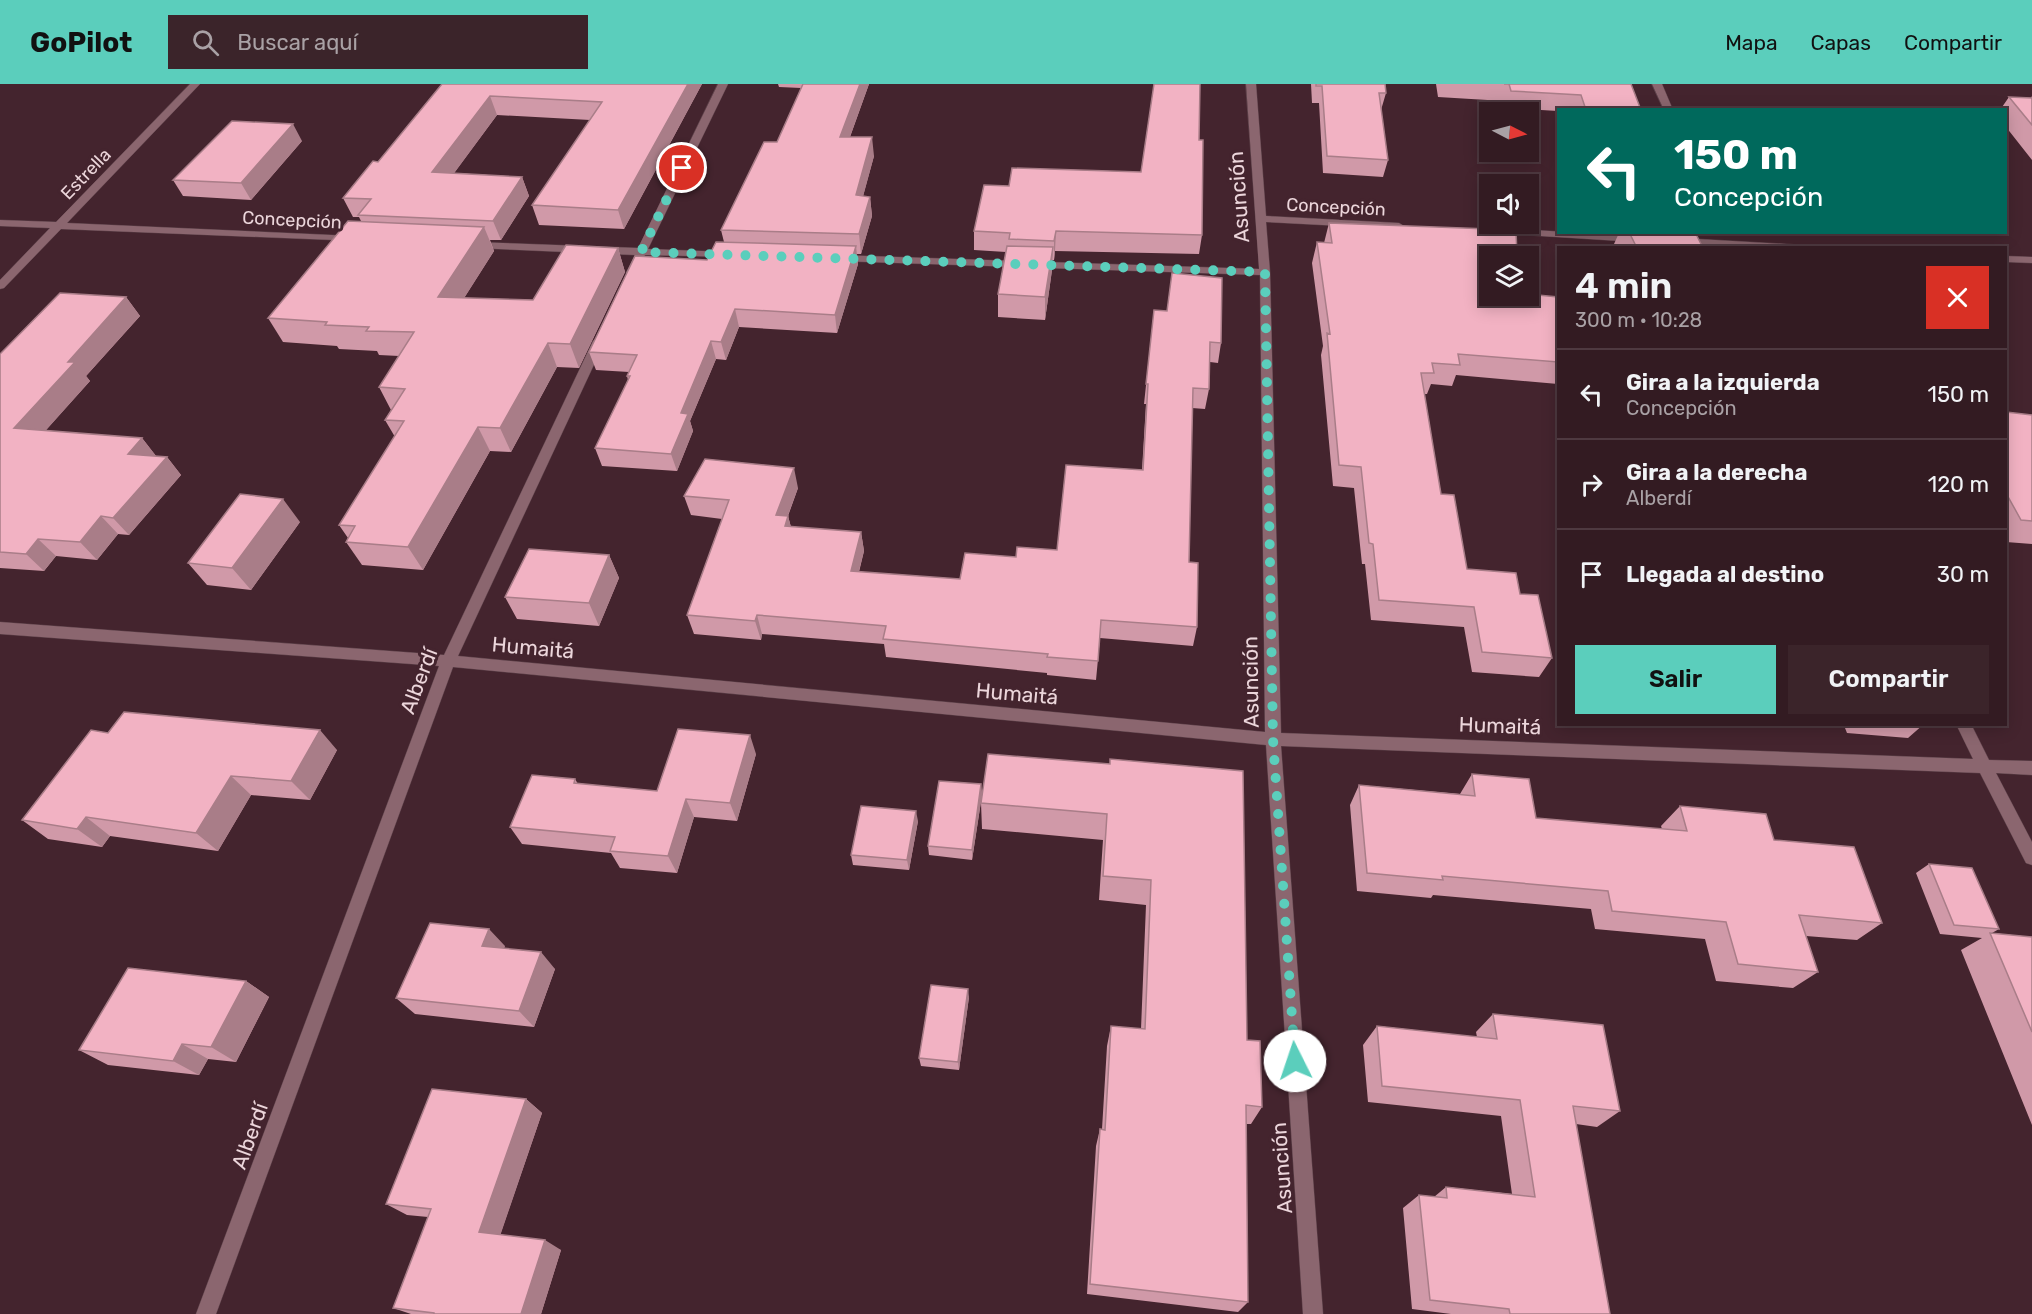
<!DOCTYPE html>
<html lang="es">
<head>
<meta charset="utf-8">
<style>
	body { margin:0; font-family:Rubik,sans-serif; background:#3b242a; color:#f1f3f6; height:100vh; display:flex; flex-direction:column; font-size:22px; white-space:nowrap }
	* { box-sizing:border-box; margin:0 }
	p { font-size:20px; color:#a9a1a5 }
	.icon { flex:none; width:33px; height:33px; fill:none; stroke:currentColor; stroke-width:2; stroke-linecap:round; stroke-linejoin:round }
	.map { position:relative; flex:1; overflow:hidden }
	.side { position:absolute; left:1557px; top:162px; width:450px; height:480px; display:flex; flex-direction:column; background:#331b22; border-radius:0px; box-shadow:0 3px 15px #0003,0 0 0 2px #4e3940 }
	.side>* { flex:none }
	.guide { position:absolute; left:1557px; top:24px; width:450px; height:126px; border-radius:0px; box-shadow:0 3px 15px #0003,0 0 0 2px #4e3940; background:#00695c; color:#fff; overflow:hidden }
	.needle { width:39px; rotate:96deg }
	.buttons { position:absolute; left:1479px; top:18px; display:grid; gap:12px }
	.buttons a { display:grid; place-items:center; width:60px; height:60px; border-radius:0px; background:#331b22; box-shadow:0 3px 15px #0003,0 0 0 2px #4e3940; font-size:30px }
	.pin { position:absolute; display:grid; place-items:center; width:51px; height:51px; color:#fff; margin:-26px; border:3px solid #fff; border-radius:50%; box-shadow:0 2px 6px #0007 }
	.me { position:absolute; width:66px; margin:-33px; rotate:356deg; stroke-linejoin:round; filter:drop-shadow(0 0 4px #0008) }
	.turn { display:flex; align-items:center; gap:21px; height:126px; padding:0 18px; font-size:27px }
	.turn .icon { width:78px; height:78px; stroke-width:2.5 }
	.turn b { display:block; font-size:42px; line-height:51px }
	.round { display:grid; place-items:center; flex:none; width:63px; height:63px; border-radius:0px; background:#3b242a }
	.summary { display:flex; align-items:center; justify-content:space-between; height:102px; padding:0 18px }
	h1 { font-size:36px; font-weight:600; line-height:45px }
	.primary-button { display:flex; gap:12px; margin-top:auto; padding:12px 18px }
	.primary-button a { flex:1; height:69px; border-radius:0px; background:#5bcebc; color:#111; font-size:24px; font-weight:600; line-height:69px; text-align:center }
	.primary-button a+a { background:#3b242a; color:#f1f3f6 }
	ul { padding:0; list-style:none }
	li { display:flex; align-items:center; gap:18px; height:90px; padding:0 18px; border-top:2px solid #4e3940 }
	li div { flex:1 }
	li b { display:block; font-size:22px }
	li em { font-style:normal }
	header { display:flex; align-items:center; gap:36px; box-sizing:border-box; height:84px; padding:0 30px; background:#5bcebc; color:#111 }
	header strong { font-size:28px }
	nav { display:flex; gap:33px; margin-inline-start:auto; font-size:21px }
	.search { width:420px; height:54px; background:#3b242a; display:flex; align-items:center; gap:15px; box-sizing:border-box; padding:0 21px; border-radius:0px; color:#a9a1a5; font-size:22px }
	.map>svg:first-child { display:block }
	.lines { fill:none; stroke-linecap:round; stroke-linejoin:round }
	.street-casing { stroke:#5c4149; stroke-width:1 }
	.street { fill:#8b666f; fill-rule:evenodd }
	.wall { fill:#d099a8 }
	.shaded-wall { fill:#a97d88 }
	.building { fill:#f2b2c3; stroke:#a97d88; stroke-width:1.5 }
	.route { stroke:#5bcebc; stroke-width:10; stroke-dasharray:0 18 }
	.labels { text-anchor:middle; stroke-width:6; stroke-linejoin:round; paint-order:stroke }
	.far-street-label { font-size:18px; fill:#ecd6db; stroke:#44242e }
	.street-label { font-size:21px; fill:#ecd6db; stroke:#44242e }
</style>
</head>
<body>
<header>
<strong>GoPilot</strong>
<div class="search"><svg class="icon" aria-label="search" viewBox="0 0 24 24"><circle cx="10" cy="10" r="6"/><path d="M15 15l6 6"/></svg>Buscar aquí</div>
<nav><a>Mapa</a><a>Capas</a><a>Compartir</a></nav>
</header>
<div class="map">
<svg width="2032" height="1230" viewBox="0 0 2032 1230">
	<rect width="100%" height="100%" fill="#44242e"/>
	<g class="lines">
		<g class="street-casing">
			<path id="street" d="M190 0H200L67 139 354 152 359 155 358 157 61 145 4 204 0 205V196L50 144 0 142V136L56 138Z
				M718 0H728L648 165 729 168 734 171 733 173 645 171 636 189 631 192 626 189 635 171 474 164 469 161 474 158 638 164Z
				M1246 0H1256L1266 132 1399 139 1404 142 1399 145 1266 138 1270 188 1281 649 1973 675 1956 640H1971L1989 676 2032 677V691L1996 689 2032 758V781L2026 779 1980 689 1281 662 1323 1230H1303L1266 661 453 583 216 1230H196L439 582 0 550V538L444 571 593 257 599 253 605 257 458 572 1265 648 1260 191 837 177 832 174 837 171 1259 185Z
				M1652 0H1662L1673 26H1664Z
				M1498 144 1636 152 1641 155 1636 158 1494 149 1493 147Z
				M1681 154 1803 161 1808 164H1739L1677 159 1676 157Z
				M2006 172 2032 173V179L2006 178Z"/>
		</g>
		<use href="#street" class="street"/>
	</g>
	<path class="wall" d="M442 0H702L624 145 539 141 532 121 590 36 497 31 454 89 522 93 529 112 501 156H490L494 167 464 214 533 216 618 164 625 188 579 284 557 283 511 368 490 367 423 486 362 481 346 458 348 454 339 441 395 353 385 336 391 326 379 303 399 272 379 271 377 267 339 265 337 262 283 258 268 234 361 137 359 133H353L343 114 378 78Z
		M778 0H869L850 53 874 72 863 112 870 113 872 132 861 170H857L858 180 837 249 739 243 726 276 716 275 690 337 693 347 677 387 602 382 595 364 628 296 627 292 629 288 596 286 589 268 707 176 724 158 721 146 777 58 801 4 779 3Z
		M1311 0H1385L1386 9 1381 26 1388 76 1383 93 1323 89 1319 19H1312Z
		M1436 0H1631L1641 26H1558V27L1505 24 1504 17 1438 13Z
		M2032 12V76L2006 43V26H2000L2009 13 2031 14Z
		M1199 56 1202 151 1199 170 1055 167 1054 176H1052V186L1045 236 998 233V210L1006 168 974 166V147L1009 102 1141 88Z
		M302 57 251 116 183 112 173 96Z
		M1329 139 1490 212 1558 213V300L1456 291 1452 302 1431 300 1427 310H1424L1441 410 1467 485 1520 510 1552 574 1539 593 1472 588 1464 543 1371 536 1365 480H1362L1354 404 1333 402 1321 271 1323 262 1312 179 1317 158 1324 159Z
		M1695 148 1703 164H1616L1614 160 1619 149H1608Z
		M126 213 140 232 86 292 90 297 45 347 142 354 156 372 167 373 181 391 129 451 118 450 97 476 56 472 44 487 0 484V270Z
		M1154 226 1221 259 1218 279 1210 278 1209 305 1205 325 1192 324 1189 478 1197 543 1193 562 1100 554 1096 596 1047 591V589L886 573 884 560 762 550 761 556 694 550 687 531 722 435 691 431 684 412 798 404 788 432 791 443 861 448 864 467 859 488 960 495 1016 473 1057 466 1142 386 1146 320H1144Z
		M2006 328 2032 331V460L2006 458Z
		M300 438 251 506 207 501 188 479Z
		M609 471 619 494 599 542 517 535 505 513Z
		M1800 640H1924L1908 654 1847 649 1845 644Z
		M108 649 337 666 310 716 251 711 218 767 110 752 102 763 48 755 22 736Z
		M756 670 737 737 694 733 677 789 620 784 611 769 522 760 510 743 575 695 578 700 657 707Z
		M1110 680 1247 956 1262 1023 1251 1040H1246L1248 1218 1238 1228 1087 1210 1096 1062 1100 1045H1102L1107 962 1111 942 1141 945 1146 821 1099 816 1103 756 982 745 981 719Z
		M1472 690 1536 734 1662 745 1661 742 1680 722 1774 756 1882 839 1857 856 1806 852 1818 888 1793 904 1716 897 1705 855 1595 845 1591 825 1433 811 1431 814 1357 807 1350 721 1359 701 1460 710Z
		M981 700 982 711 972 776 929 771 928 762Z
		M918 737 909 786 853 781 851 771Z
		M1929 780 1999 845 1992 849 2032 853V1041L1961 866 1982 854 1940 850 1916 789Z
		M505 862 504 864 555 885 534 943 415 930 396 914Z
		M246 897 269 913 236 978 208 975 199 991 108 981 79 966Z
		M969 913 959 986 921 982 919 974Z
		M1493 930 1620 1027 1597 1043 1576 1040 1610 1230H1451L1412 1225 1403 1124 1419 1111 1434 1113 1446 1103 1512 1110 1501 1032 1368 1018 1363 961 1377 942 1477 953 1476 948Z
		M526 1015 542 1029 500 1151 561 1166 541 1230H411L393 1224 428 1133 407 1131 386 1120Z"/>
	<path class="shaded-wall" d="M688 0H702L624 145 618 126Z
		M860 0H869L843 72 840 53Z
		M490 12 497 31 441 107 432 88Z
		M293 40 302 57 251 116 241 99Z
		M872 53 874 72 858 131 856 111Z
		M522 93 529 112 501 156 493 137Z
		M870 113 872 132 861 170 859 150Z
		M484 143 494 167 449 238 438 213Z
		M1056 147 1055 167 1054 176V157Z
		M856 162 858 180 837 249 835 231Z
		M1053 163 1052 186 1045 236V213Z
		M618 164 625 188 579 284 570 260Z
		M126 213 140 232 86 292 90 297 31 363 14 344 68 278Z
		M735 225 739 243 726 276 721 258Z
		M711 257 716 275 690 337 693 347 677 387 671 370 681 329Z
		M548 259 557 283 511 368 500 344Z
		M478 343 490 367 423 486 408 463Z
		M142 354 156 372 128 370Z
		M167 373 181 391 129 451 113 434Z
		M794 384 798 404 781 450 776 431Z
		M283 415 300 438 251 506 232 484Z
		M101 432 118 450 97 476 80 458Z
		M788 432 793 451 785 442Z
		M861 448 864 467 854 506 851 487Z
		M38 455 56 472 44 487 26 470Z
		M609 471 619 494 599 542 589 519Z
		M757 531 762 550 761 556 755 537Z
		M320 646 337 666 310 716 291 697Z
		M750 651 756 670 737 737 730 719Z
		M231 692 251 711 218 767 196 749Z
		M981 700 982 711 972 776V766Z
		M686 715 694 733 677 789 668 772Z
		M916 727 918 737 909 786 907 776Z
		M86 733 110 752 102 763 77 745Z
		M489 845 505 862 498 879 482 862Z
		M541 868 555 885 534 943 519 927Z
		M246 897 269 913 236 978 211 963Z
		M968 905 969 913 959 986 958 978Z
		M182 960 208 975 199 991 173 977Z
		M526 1015 542 1029 498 1158 479 1148Z
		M545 1156 561 1166 541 1230H521Z"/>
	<path class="building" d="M442 0H688L618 126 532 121 602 18 490 12 432 88 522 93 493 137 358 131 371 115 343 114 373 77 378 78Z
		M803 0H860L840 53H872L856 111 870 113 859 150 721 146 764 58H777Z
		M1154 0H1200L1199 56H1203L1202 151 1056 147 1054 157 1009 155 1010 149 974 147 984 101 1009 102 1012 84 1141 88Z
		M1316 0H1385L1386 9H1379L1388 76 1327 72 1322 2H1316Z
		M1504 0H1631L1641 26H1586L1581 11 1511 7 1509 0Z
		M2009 13 2032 14V41Z
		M232 37 293 40 241 99 173 96Z
		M348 137 484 143 438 213 533 216 566 161 618 164 570 260 548 259 500 344 478 343 408 463 346 458 355 442 339 441 404 337 385 336 405 305 379 303 414 248 366 247 369 243 325 241 327 238 268 234Z
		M1329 139 1516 146 1517 172H1490V212H1528V210L1558 213V278L1458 270 1460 281 1432 279 1434 289H1421L1441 410 1454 411 1467 485 1516 489 1520 510 1538 511 1552 574 1482 568 1474 523 1379 516 1373 460 1369 459 1361 383 1339 381 1327 249 1330 250 1317 158 1332 159Z
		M1629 148H1695L1703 164H1637Z
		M716 158 856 162 835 231 735 225 721 258 711 257 681 329 688 330 671 370 595 364 630 292H627L637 271 589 268 635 172 707 176Z
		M1007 162 1053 163 1045 213 998 210Z
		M1172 189 1222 194 1221 259 1210 258 1209 305 1193 304 1189 478 1198 479 1197 543 1101 536 1098 577 1047 573 1048 570 883 555 886 542 757 531 755 537 687 531 729 416 684 412 705 375 794 384 776 431 788 432 785 442 861 448 851 487 960 495 965 469 1016 473 1017 463 1057 466 1066 381 1143 386 1148 300H1146L1154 226 1167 227Z
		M60 209 126 213 68 278H75L14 344 142 354 128 370 167 373 113 434 101 432 80 458 38 455 26 470 0 468V270Z
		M2006 328 2032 331V437L2021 436 2006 409Z
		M240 410 283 415 232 484 188 479Z
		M529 465 609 471 589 519 505 513Z
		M124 628 320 646 291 697 231 692 196 749 86 733 77 745 22 736 91 646 108 649Z
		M678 645 750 651 730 719 686 715 668 772 610 767 615 753 510 743 532 691 575 695 574 699 657 707Z
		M988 670 1110 680V675L1243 687 1247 956 1260 957 1262 1023 1246 1021 1248 1218 1090 1200 1100 1045 1105 1046 1111 942 1145 945 1151 796 1103 792 1107 730 981 719Z
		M1472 690 1529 695 1536 734 1687 747 1680 722 1766 730 1774 756 1854 763 1882 839 1799 831 1818 888 1738 880 1726 838 1612 827 1608 807 1442 792 1443 796 1367 789 1359 701 1475 712Z
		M939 697 981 700 972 766 928 762Z
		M861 722 916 727 907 776 851 771Z
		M1929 780 1972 784 1999 845 1954 841Z
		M430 839 489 845 482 862 541 868 519 927 396 914Z
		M1990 849 2032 853V948Z
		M128 884 246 897 211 963 182 960 173 977 79 966Z
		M931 901 968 905 958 978 919 974Z
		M1493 930 1603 941 1620 1027 1573 1022 1610 1230H1510L1509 1225 1430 1216 1419 1111 1447 1114 1446 1103 1535 1113 1520 1016 1382 1002 1377 942 1497 955Z
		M432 1005 526 1015 479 1148 545 1156 521 1230H434V1229L393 1224 431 1125 386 1120Z"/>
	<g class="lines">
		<path class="route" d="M682 84 641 168 1265 188 1273 655 1295 977"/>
	</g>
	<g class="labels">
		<g class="far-street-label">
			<text transform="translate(86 90) rotate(-46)" y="6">Estrella</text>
			<text transform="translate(1336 123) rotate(3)" y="6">Concepción</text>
			<text transform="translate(292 136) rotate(3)" y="6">Concepción</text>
		</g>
		<g class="street-label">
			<text transform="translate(1239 113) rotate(-94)" y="7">Asunción</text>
			<text transform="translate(533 564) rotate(5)" y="7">Humaitá</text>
			<text transform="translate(419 597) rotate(-69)" y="7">Alberdí</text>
			<text transform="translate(1251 598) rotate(-91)" y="7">Asunción</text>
			<text transform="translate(1017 610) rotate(5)" y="7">Humaitá</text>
			<text transform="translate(1500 642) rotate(2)" y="7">Humaitá</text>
			<text transform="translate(250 1052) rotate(-70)" y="7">Alberdí</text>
			<text transform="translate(1282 1084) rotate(-94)" y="7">Asunción</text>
		</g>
	</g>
</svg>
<div class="buttons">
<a><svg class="needle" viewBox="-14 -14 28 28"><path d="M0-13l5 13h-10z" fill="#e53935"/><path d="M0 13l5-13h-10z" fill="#a9a1a5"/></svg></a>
<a><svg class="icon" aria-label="sound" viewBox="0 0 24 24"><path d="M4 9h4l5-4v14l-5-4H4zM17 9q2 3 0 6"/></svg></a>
<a><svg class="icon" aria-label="layers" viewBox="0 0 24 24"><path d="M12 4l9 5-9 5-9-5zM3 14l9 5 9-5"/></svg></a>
</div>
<div class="pin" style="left:682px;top:84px;background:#d93025"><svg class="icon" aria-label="arrive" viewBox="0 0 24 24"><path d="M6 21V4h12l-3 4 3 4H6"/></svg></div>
<svg class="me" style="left:1295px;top:977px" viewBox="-20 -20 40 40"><circle r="19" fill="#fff"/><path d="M0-13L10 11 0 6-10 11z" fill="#5bcebc"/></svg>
<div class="guide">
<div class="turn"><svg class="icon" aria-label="left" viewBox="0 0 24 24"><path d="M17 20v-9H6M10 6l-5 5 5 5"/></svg><div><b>150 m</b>Concepción</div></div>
</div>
<section class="side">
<div class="summary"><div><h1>4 min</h1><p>300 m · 10:28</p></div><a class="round" style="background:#d93025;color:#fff"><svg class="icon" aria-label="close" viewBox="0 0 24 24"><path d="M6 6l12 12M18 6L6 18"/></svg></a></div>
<ul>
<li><svg class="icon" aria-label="left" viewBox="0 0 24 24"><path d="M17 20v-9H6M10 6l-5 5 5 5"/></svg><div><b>Gira a la izquierda</b><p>Concepción</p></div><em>150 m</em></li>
<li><svg class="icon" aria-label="right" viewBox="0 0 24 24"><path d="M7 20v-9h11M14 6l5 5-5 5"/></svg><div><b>Gira a la derecha</b><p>Alberdí</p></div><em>120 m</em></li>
<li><svg class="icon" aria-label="arrive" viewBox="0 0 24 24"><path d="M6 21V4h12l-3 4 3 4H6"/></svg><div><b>Llegada al destino</b></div><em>30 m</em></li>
</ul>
<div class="primary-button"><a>Salir</a><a>Compartir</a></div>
</section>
</div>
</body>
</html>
